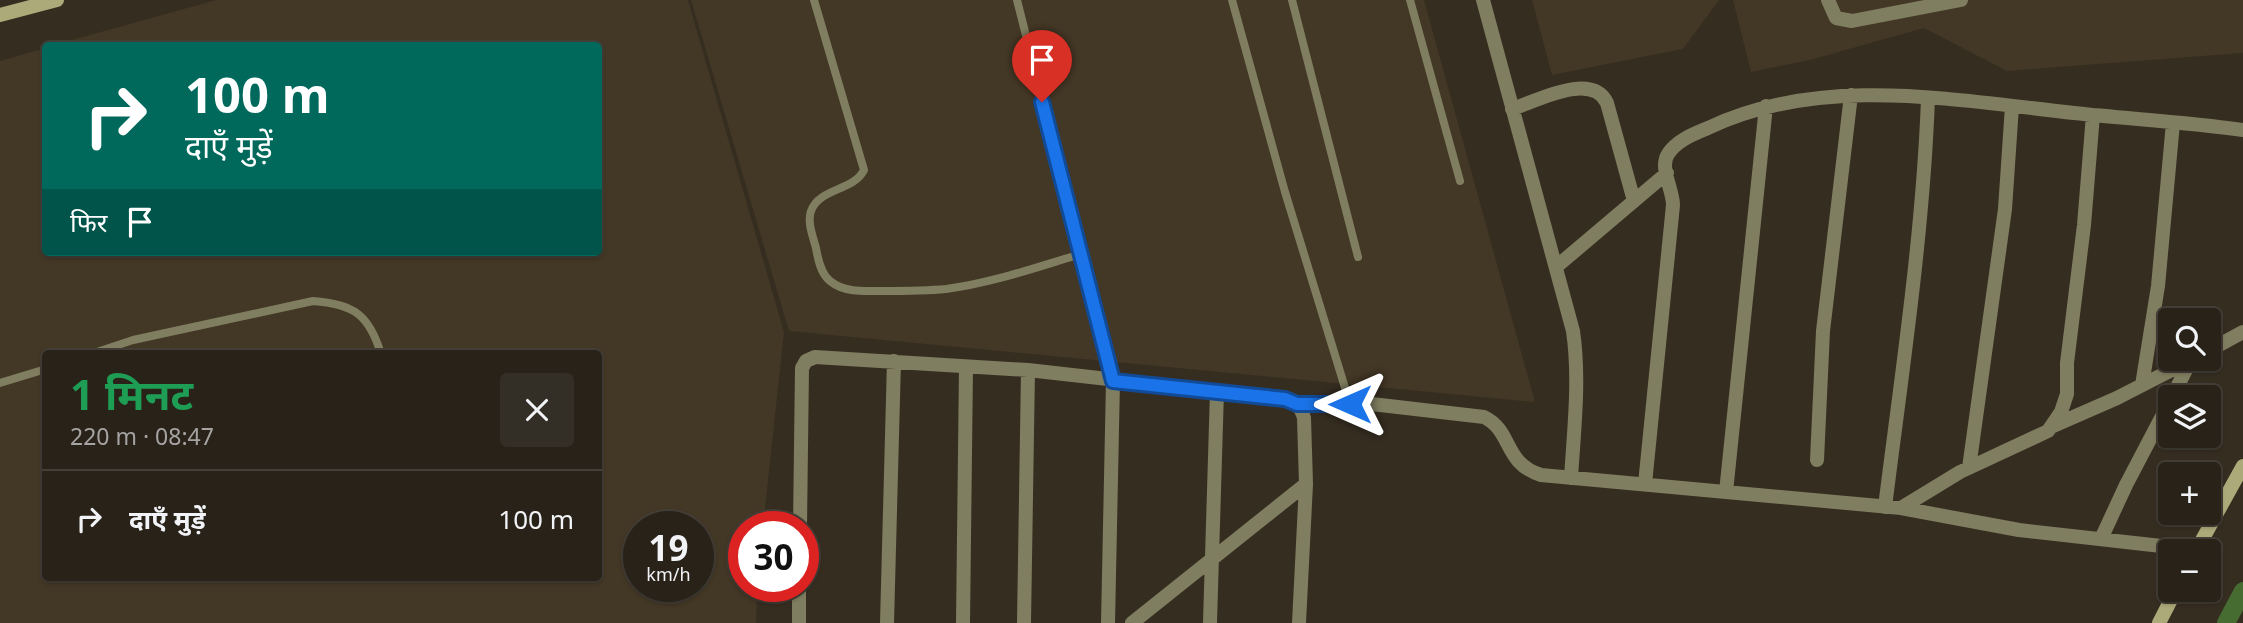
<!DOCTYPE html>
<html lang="hi">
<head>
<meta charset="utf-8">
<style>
	body { margin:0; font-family:"Noto Sans","Noto Sans Devanagari",sans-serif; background:#342f26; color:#f1f3f6; height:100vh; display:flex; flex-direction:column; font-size:26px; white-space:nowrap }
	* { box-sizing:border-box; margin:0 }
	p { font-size:23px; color:#a5a4a2 }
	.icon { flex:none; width:38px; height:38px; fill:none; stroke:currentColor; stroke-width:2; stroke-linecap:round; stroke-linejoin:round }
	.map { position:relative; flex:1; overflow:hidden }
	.side { position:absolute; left:42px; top:350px; width:560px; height:231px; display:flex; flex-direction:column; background:#282219; border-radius:7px; box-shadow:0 2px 5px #0004,0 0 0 2px #443f38 }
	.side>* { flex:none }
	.guide { position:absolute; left:42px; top:42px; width:560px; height:214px; border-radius:7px; box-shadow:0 2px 5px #0004,0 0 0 2px #443f38; background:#00695c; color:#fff; overflow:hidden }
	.buttons { position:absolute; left:2158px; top:308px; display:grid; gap:14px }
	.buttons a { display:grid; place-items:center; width:63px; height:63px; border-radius:7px; background:#282219; box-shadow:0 2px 5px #0004,0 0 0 2px #443f38; font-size:35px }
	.speed { position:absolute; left:623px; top:511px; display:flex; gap:14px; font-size:35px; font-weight:700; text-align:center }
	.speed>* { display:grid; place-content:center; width:91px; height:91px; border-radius:50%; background:#282219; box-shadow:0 2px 5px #0004,0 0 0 2px #443f38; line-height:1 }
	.speed small { font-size:18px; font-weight:400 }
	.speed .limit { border:10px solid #d22; background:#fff; color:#111 }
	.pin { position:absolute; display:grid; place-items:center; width:60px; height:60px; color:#fff; margin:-72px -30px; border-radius:50% 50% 50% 0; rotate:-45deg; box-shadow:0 0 7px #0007 }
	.pin .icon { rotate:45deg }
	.me { position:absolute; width:77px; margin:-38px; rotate:270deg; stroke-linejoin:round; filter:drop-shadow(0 0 5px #0008) }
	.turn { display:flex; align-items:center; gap:24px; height:147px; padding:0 28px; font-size:32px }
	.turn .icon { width:91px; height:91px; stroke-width:2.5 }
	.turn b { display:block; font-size:49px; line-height:60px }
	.then { display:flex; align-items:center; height:66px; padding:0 28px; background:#0003; gap:14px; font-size:26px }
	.round { display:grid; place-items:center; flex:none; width:74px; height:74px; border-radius:7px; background:#342f26 }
	.overview { display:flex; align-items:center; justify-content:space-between; height:119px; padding:0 28px }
	h1 { font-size:42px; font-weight:700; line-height:52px; color:#1e9e55 }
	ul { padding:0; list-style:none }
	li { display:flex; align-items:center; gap:21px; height:98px; padding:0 28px; border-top:2px solid #443f38 }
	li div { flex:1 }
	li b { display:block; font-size:26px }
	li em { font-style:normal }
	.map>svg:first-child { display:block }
	.built { fill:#433725; fill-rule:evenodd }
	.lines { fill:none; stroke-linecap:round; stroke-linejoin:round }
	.canal { stroke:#476c32; stroke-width:18 }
	.lane { stroke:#7f7e60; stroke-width:8 }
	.street { stroke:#7f7e60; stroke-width:14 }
	.secondary { stroke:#adaa7a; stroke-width:14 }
	.route-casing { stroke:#114b97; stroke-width:18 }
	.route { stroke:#1a73e8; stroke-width:12 }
</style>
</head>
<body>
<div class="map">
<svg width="2243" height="623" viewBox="0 0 2243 623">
	<rect width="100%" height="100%" fill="#362d21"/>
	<path class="built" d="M216 0H688L784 332 763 527H744V586H757L756 623H0V61L45 48 46 252H598V46L54 45ZM46 354H598V578H46ZM639 527H698V586H639Z
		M691 0H1424L1535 402 789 331Z
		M1532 0H1719L1683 49 1552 75Z
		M1733 0H2243V53L2007 71 1924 28 1810 60 1751 72Z"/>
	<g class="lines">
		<path class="canal" d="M2226 623 2243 591"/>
		<path class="lane" d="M814 0 864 170C854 191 819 188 811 211 807 222 813 237 816 248 818 260 821 274 830 281 845 293 864 291 882 291 903 291 925 291 946 289 992 283 1037 267 1081 254
			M1017 0 1113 380
			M1232 0 1285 192 1350 404
			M1292 0 1358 257
			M1410 0 1460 181
			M91 354 133 340 313 301C353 304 369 314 381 354
			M0 383 46 369"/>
		<path class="street" d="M1483 0 1573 331C1580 379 1574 429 1571 478
			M1828 0 1836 18 1852 21 1961 0
			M1512 109C1537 101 1592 71 1607 103L1634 201
			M1556 267 1667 173
			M2208 351 2243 332
			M2142 385 2158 286 2173 123
			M2172 397 2191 360
			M1297 404 1363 403 1484 417C1513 431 1503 463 1541 475L1901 508 2019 530 2197 550
			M2053 426 2117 398 2193 359
			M1817 460 1823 331 1851 95
			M1969 468 2005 209 2012 106
			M1645 484 1673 205C1673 189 1659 168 1668 154 1677 140 1694 134 1708 128 1822 74 1953 100 2074 113 2130 119 2187 122 2243 130
			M1726 492 1766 106
			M1885 507C1902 371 1923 235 1928 98
			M1901 508 1960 472 2048 431 2061 412 2067 394V363L2084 225 2093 115
			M800 527 802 368 806 361 815 357 1028 370 1285 399C1296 401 1301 407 1304 418L1306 484 1299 623
			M2101 539 2126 485 2170 401
			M799 623V586
			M887 623 894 361
			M963 623 966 367
			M1024 623 1028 370
			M1108 623 1113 381
			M1132 623 1306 484
			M1210 623 1217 391"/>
		<path class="secondary" d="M0 15 57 0
			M2196 551 2243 466
			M2159 623 2176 590"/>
	</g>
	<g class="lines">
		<g class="route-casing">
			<path id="route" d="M1042 102 1113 381 1285 399 1297 404H1350"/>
		</g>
		<use href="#route" class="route"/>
	</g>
</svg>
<div class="buttons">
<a><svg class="icon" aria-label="search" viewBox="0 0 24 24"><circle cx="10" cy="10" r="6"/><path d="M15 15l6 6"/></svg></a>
<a><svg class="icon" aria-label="layers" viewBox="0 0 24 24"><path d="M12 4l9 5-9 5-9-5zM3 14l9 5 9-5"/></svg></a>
<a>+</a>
<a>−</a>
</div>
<div class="speed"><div>19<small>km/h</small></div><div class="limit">30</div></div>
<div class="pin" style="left:1042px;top:102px;background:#d93025"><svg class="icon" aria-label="arrive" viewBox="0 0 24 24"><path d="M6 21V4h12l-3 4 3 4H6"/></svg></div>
<svg class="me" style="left:1350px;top:404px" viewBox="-20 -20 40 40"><path d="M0-17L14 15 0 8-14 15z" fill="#1a73e8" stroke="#fff" stroke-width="4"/></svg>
<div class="guide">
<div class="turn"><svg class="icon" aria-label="right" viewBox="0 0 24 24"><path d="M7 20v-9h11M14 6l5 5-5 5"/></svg><div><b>100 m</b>दाएँ मुड़ें</div></div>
<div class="then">फिर<svg class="icon" aria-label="arrive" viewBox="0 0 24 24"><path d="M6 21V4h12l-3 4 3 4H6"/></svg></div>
</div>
<section class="side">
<div class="overview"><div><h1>1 मिनट</h1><p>220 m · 08:47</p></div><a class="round"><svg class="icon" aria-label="close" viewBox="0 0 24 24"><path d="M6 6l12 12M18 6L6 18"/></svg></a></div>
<ul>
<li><svg class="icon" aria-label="right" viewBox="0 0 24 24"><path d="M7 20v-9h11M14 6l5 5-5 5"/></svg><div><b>दाएँ मुड़ें</b></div><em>100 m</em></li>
</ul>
</section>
</div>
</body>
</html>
